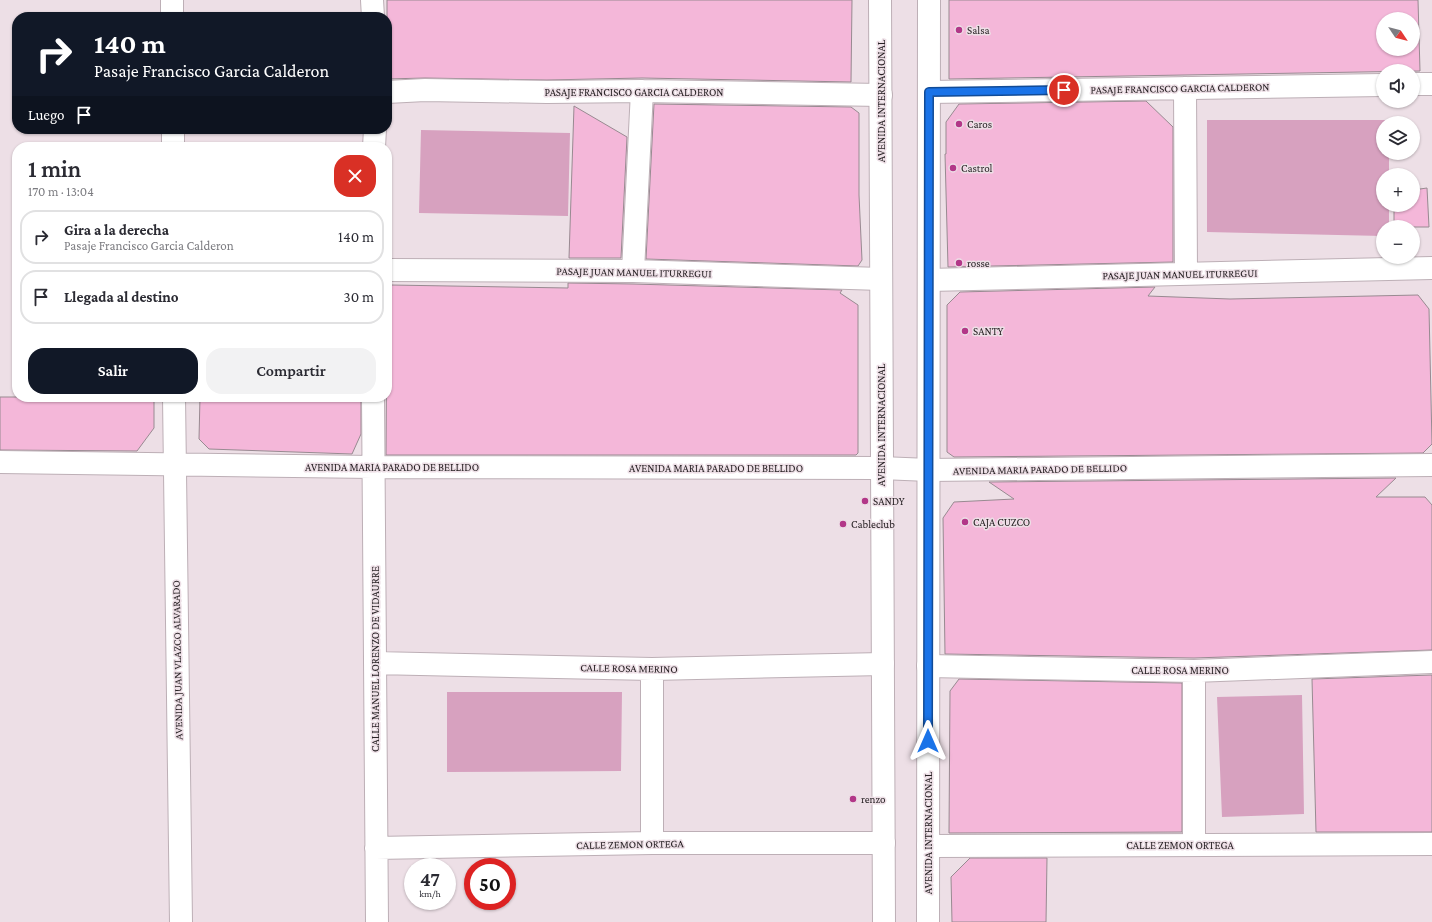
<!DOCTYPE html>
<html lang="es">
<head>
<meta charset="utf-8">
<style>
	body { margin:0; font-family:"Crimson Pro",serif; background:#f2f2f3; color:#2b2b33; height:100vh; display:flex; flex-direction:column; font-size:15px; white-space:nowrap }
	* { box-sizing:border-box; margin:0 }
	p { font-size:13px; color:#7c7c81 }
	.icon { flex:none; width:22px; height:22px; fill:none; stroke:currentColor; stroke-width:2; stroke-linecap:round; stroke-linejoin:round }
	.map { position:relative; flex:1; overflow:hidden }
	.side { position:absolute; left:12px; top:142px; width:380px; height:260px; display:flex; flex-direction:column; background:#fff; border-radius:16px; box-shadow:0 1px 3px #0004 }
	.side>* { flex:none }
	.hud { position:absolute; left:12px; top:12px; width:380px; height:122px; border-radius:16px; box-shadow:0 1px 3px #0004; background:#111827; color:#fff; overflow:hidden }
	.needle { width:26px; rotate:125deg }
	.buttons { position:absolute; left:1376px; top:12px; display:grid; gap:8px }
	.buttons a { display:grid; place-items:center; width:44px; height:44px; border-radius:50%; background:#fff; box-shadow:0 1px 3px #0004; font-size:20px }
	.speed { position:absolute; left:404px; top:858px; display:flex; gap:8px; font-size:20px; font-weight:700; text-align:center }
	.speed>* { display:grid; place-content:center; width:52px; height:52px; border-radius:50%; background:#fff; box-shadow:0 1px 3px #0004; line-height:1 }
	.speed small { font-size:10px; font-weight:400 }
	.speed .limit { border:6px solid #d22; background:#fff; color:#111 }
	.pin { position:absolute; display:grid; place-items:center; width:34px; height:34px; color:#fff; margin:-17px; border:2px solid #fff; border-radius:50%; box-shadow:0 1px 4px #0007 }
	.me { position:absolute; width:44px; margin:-22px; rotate:0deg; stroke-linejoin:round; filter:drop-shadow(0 0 3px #0008) }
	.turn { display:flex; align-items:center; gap:14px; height:84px; padding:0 16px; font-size:18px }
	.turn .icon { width:52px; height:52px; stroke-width:2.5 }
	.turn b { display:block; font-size:28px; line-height:34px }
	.then { display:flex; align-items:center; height:38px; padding:0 16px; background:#0003; gap:8px; font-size:15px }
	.round { display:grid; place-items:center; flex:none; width:42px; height:42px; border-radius:16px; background:#f2f2f3 }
	.summary { display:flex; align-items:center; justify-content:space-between; height:68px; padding:0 16px }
	h1 { font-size:24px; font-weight:600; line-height:30px }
	.primary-button { display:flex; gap:8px; margin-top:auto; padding:8px 16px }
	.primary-button a { flex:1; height:46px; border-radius:16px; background:#111827; color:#fff; font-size:16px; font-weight:600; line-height:46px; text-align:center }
	.primary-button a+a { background:#f2f2f3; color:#2b2b33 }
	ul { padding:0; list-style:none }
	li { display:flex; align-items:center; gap:12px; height:54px; margin:0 8px 6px; padding:0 8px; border:2px solid #e1e1e2; border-radius:16px }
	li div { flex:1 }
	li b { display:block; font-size:15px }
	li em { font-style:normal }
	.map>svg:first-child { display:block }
	.green { fill:#d7a1bf }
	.building { fill:#f4b7d9; stroke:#988a91; fill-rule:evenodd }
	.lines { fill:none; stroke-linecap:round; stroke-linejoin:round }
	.minor-casing { stroke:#bdafb6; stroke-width:24 }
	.secondary-casing { stroke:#bdafb6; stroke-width:24 }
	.minor { stroke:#fff; stroke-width:22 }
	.secondary { stroke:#fff; stroke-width:22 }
	.route-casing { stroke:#114b97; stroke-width:10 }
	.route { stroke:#1a73e8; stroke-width:7 }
	.poi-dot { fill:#b23788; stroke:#eddfe6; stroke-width:1.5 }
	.labels { text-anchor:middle; stroke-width:3; stroke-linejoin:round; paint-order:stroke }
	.poi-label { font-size:11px; fill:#282225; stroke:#eddfe6; text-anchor:start }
	.street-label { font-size:11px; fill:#282225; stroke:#eddfe6 }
</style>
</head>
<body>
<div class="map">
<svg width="1432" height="922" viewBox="0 0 1432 922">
	<rect width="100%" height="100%" fill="#eddfe6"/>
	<path class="green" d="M1207 120H1390V123H1383V153H1389V175H1383V205H1389V227H1383V236L1207 232Z
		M421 130 570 133 568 216 419 213Z
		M447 692H622L621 771 447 772Z
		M1302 695 1304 814 1222 817 1217 697Z"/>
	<path class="building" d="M387 0H852L851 82 642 78 547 80 425 78 387 79Z
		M949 0H1418L1420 71 949 79ZM1383 19H1413V49H1383Z
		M1146 101 1173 127V262L948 267 945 154H946V122L959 104Z
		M654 104 851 107 859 113V195L862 260 858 266 646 259Z
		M574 106 627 137 621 258H569Z
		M1427 188 1429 227H1394V205H1413V190Z
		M568 283 633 284 842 290 840 293 858 305V453L856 455H386L387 295 391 285 568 288Z
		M1155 287 1148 296 1230 299 1418 295 1429 309 1432 444 1423 453 954 457 947 452V305L960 292Z
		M0 397H154V428L137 451 0 450Z
		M200 397H361V434L352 454 209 449 199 439Z
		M1396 478 1376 497H1425L1432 505V650L1194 658 945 654 943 518 954 502 1014 499 989 482Z
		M1432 675V832H1316L1312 679Z
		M959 679 1182 683V832L949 833 950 691Z
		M970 858H1047L1046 922H952L951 877Z"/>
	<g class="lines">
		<g class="minor-casing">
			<path id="minor" d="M172 0V17
				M372 0 373 17
				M1413 84H1432
				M1185 88 1186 274
				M387 92 425 90 547 92 642 91 881 95
				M929 92 1383 85
				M173 129V147
				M374 147 375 129
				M387 270 633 271 881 279
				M633 271 642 91
				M929 280 1432 268
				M174 397 181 922
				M373 397 377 922
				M0 462 373 467 881 468 929 470 1432 465
				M375 663 652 669 883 664
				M928 666 1194 671 1432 662
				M652 843V669
				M1194 845V671
				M928 846 1432 844
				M376 848 652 843H884"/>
		</g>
		<g class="secondary-casing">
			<path id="secondary" d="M880 0 884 922
				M928 922 929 0"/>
		</g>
		<use href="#minor" class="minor"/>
		<use href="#secondary" class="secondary"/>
	</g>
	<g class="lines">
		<g class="route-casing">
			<path id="route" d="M928 741 929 92 1064 90"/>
		</g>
		<use href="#route" class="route"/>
	</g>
	<g class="poi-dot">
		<circle cx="959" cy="30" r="4"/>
		<circle cx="959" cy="124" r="4"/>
		<circle cx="953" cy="168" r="4"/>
		<circle cx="959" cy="263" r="4"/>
		<circle cx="965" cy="331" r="4"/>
		<circle cx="865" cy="501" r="4"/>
		<circle cx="965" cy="522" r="4"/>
		<circle cx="843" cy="524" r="4"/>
		<circle cx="853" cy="799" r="4"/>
	</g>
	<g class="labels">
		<g class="poi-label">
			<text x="967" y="34">Salsa</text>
			<text x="967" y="128">Caros</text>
			<text x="961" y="172">Castrol</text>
			<text x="967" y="267">rosse</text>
			<text x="973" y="335">SANTY</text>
			<text x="873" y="505">SANDY</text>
			<text x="973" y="526">CAJA CUZCO</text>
			<text x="851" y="528">Cableclub</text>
			<text x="861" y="803">renzo</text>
		</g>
		<g class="street-label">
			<text transform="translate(1180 88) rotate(-1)" y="4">PASAJE FRANCISCO GARCIA CALDERON</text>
			<text x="634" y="96">PASAJE FRANCISCO GARCIA CALDERON</text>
			<text transform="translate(881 101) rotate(-90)" y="4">AVENIDA INTERNACIONAL</text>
			<text transform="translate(634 272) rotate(1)" y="4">PASAJE JUAN MANUEL ITURREGUI</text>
			<text transform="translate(1180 274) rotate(-1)" y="4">PASAJE JUAN MANUEL ITURREGUI</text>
			<text transform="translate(881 425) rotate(-90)" y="4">AVENIDA INTERNACIONAL</text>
			<text x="392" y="471">AVENIDA MARIA PARADO DE BELLIDO</text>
			<text x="716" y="472">AVENIDA MARIA PARADO DE BELLIDO</text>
			<text transform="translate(1040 469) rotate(-1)" y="4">AVENIDA MARIA PARADO DE BELLIDO</text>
			<text transform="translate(375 659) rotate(-90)" y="4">CALLE MANUEL LORENZO DE VIDAURRE</text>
			<text transform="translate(177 660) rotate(-91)" y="4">AVENIDA JUAN VLAZCO ALVARADO</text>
			<text transform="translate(629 668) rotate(1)" y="4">CALLE ROSA MERINO</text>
			<text x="1180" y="674">CALLE ROSA MERINO</text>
			<text transform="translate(928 833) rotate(-90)" y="4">AVENIDA INTERNACIONAL</text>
			<text transform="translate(630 844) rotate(-1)" y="4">CALLE ZEMON ORTEGA</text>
			<text x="1180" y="849">CALLE ZEMON ORTEGA</text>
		</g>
	</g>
</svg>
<div class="buttons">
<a><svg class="needle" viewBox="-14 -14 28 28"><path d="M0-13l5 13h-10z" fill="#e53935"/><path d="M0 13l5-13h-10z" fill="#7c7c81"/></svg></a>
<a><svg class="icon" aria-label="sound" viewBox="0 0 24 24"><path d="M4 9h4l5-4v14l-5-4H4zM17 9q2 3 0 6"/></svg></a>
<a><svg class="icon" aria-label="layers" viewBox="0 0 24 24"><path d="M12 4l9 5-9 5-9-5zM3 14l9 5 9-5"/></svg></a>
<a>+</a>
<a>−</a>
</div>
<div class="speed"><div>47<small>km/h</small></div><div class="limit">50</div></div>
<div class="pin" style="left:1064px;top:90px;background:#d93025"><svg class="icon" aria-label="arrive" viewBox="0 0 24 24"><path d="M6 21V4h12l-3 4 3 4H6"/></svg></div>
<svg class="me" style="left:928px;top:741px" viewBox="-20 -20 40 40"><path d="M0-17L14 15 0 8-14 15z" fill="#1a73e8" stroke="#fff" stroke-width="4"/></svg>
<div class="hud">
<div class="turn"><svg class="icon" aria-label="right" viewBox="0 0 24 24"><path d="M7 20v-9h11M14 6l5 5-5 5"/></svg><div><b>140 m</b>Pasaje Francisco Garcia Calderon</div></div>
<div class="then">Luego<svg class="icon" aria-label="arrive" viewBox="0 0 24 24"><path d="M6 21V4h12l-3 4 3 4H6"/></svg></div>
</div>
<section class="side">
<div class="summary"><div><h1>1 min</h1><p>170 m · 13:04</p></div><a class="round" style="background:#d93025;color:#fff"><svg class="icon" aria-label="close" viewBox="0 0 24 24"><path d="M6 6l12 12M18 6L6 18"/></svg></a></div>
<ul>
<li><svg class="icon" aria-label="right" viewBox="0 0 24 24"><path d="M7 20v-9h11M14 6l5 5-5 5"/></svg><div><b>Gira a la derecha</b><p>Pasaje Francisco Garcia Calderon</p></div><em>140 m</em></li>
<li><svg class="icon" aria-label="arrive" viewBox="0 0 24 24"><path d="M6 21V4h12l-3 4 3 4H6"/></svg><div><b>Llegada al destino</b></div><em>30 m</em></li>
</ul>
<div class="primary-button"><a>Salir</a><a>Compartir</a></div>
</section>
</div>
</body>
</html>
